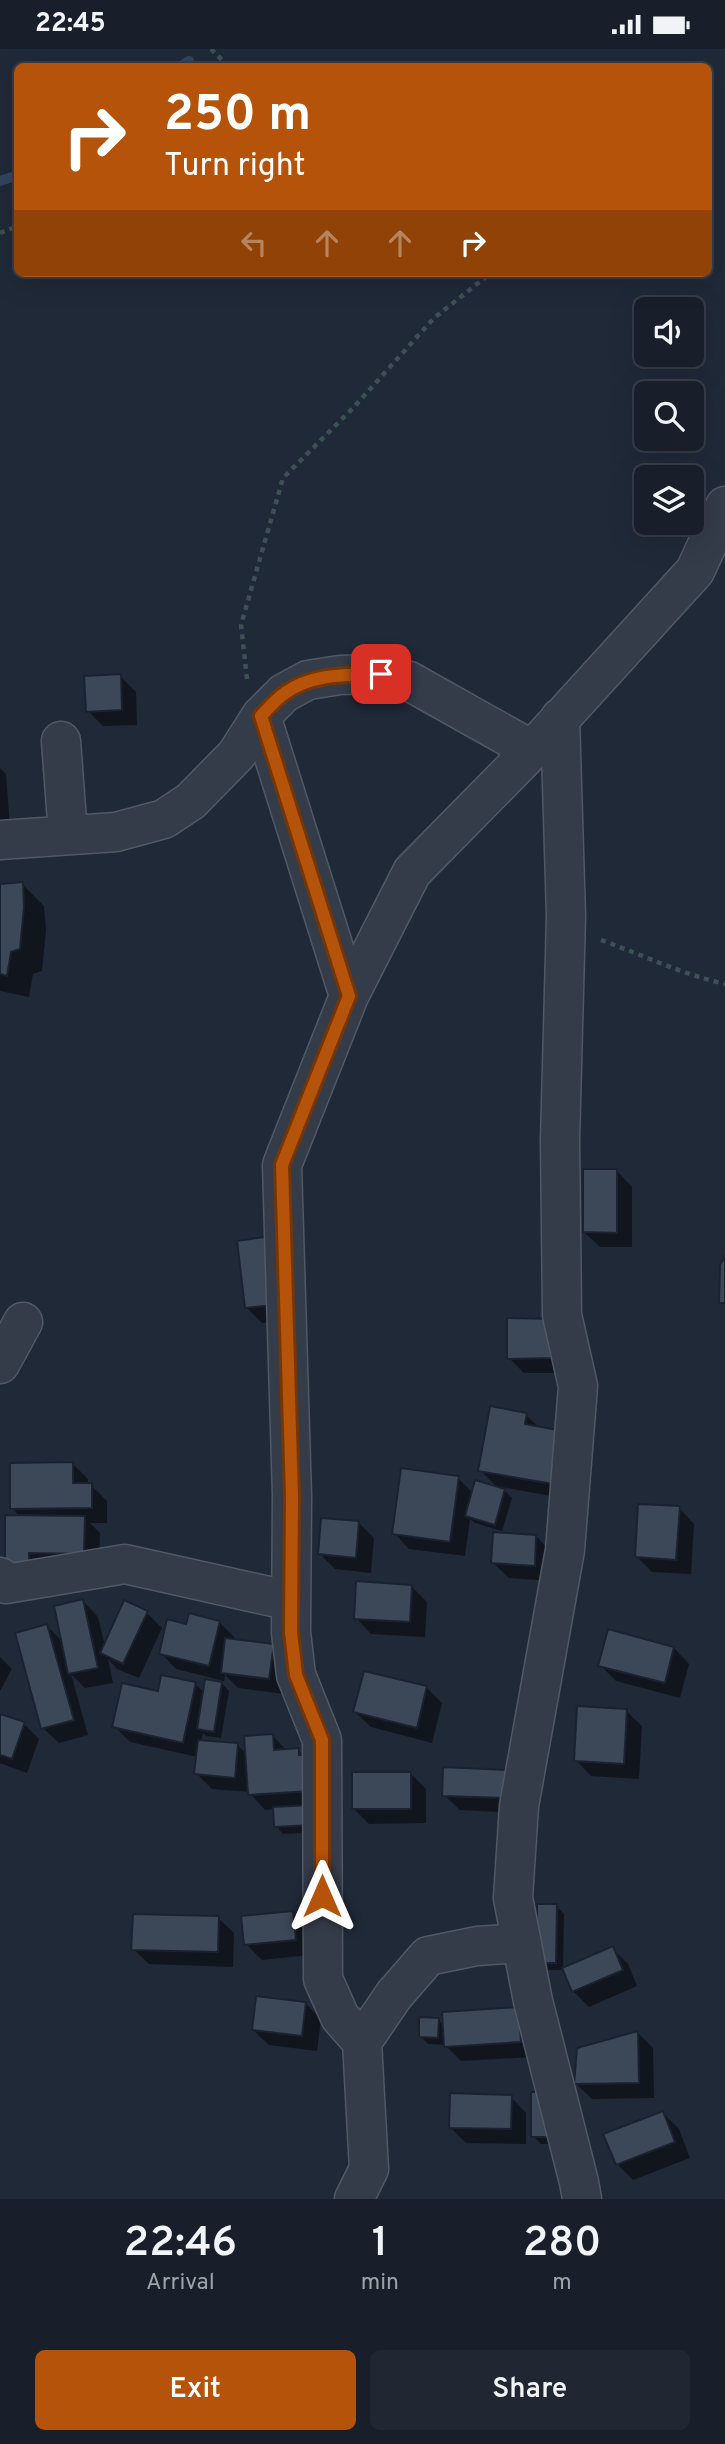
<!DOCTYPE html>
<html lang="en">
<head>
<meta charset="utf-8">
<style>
	body { margin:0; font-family:Overpass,sans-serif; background:#212732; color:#f1f3f6; height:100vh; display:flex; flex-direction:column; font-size:26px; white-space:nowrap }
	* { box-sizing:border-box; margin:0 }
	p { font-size:23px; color:#9fa2a8 }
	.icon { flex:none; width:38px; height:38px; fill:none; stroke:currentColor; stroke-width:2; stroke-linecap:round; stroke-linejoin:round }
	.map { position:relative; height:2150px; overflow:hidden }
	.sheet { display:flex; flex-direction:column; background:#181f2a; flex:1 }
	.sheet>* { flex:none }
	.guide { position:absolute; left:14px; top:14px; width:698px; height:214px; border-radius:10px; box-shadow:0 7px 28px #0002,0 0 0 2px #363d47; background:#b45309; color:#fff; overflow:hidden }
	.controls { position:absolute; left:634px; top:248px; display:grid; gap:14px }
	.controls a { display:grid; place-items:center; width:70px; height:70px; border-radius:10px; background:#181f2a; box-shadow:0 7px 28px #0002,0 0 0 2px #363d47; font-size:35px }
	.pin { position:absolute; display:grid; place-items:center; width:60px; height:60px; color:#fff; margin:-30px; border-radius:14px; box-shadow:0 4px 10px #0006 }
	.me { position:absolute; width:77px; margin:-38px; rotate:0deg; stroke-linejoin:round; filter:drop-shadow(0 0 5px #0008) }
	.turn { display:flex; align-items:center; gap:24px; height:147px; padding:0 35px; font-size:32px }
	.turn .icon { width:91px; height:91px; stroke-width:2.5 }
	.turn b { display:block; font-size:49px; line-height:60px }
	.lanes { display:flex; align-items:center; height:66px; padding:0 35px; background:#0003; justify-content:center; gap:35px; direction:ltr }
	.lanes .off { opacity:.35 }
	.eta { display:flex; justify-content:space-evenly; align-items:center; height:119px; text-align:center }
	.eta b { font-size:42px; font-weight:600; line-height:49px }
	.action { display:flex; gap:14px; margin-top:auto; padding:14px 35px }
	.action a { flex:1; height:80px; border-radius:10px; background:#b45309; color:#fff; font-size:28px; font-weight:600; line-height:80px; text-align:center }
	.action a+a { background:#212732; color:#f1f3f6 }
	.status { display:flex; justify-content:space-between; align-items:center; height:49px; padding:0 35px; background:#181f2a; direction:ltr }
	.status svg { height:19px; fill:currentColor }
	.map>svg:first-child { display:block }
	.shadow { fill:#0007 }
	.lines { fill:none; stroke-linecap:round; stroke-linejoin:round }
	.stream { stroke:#334460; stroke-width:10 }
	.building { fill:#3c4758; stroke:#1b222f; stroke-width:2 }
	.minor-casing { stroke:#515966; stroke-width:41 }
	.path { stroke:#3d5154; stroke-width:4.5; stroke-dasharray:5 5; stroke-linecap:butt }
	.minor { stroke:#343b49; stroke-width:38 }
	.route-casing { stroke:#753606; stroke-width:18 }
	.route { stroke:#b45309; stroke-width:12 }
</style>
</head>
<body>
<div class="status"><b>22:45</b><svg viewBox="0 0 49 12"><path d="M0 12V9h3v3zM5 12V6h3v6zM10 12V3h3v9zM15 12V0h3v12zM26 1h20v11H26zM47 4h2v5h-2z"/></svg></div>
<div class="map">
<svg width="725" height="2150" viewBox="0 0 725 2150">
	<rect width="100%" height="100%" fill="#202938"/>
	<path class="shadow" d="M120 627 136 643 137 676 103 677 88 662Z
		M0 719 6 725 11 791 0 792Z
		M22 835 44 857 46 881 42 922 33 925 29 948 0 942V837Z
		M617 1122 632 1138V1198H600L584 1183Z
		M239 1193 289 1271 262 1274 247 1259Z
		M553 1271 569 1324H524L509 1309Z
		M526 1366 540 1379 568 1450 501 1438 512 1449 502 1482 475 1474 470 1470 465 1507 409 1500 394 1484 458 1429 473 1444 499 1440 480 1421Z
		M73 1415 88 1430V1436H91L107 1452V1474H90L100 1484 99 1519 22 1538 20 1468 12 1459Z
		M679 1459 694 1475 691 1525 652 1523 637 1508Z
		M359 1474 374 1489 371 1524 335 1520 319 1504Z
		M536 1487 551 1503 550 1532 509 1529 493 1514Z
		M412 1538 427 1553 425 1588 371 1585 356 1569Z
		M83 1552 98 1568 105 1597 147 1564 162 1579 139 1629 117 1620 108 1610 113 1634 85 1639 71 1625 88 1686 59 1694 43 1679 47 1577 63 1593Z
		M219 1573 235 1589 234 1592 273 1597 288 1612 284 1645 238 1639 225 1626 224 1632 176 1620 161 1604Z
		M674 1599 689 1615 680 1649 616 1632 600 1616Z
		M0 1608 12 1620 0 1642Z
		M222 1634 229 1642 221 1689 206 1687 203 1684 201 1693 237 1696 247 1705 273 1687 287 1702 298 1701 305 1708 319 1783 283 1785 276 1777 275 1760 265 1761 249 1743 212 1740 196 1724 198 1708 130 1693 114 1677 159 1644 195 1635 205 1644Z
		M426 1638 442 1654 432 1694 371 1678 355 1663Z
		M626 1662 642 1677 639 1730 591 1727 576 1711Z
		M0 1666 24 1675 39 1690 27 1724 0 1714Z
		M506 1723 520 1764 460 1761 444 1746Z
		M410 1724 426 1740V1774L369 1775 353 1759Z
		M556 1857 564 1865 563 1920 612 1899 628 1915 637 1937 589 1958 573 1942 564 1921H546L538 1913Z
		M292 1864 308 1880 310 1906 262 1911 246 1895Z
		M218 1869 234 1884 233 1918 149 1915 133 1900Z
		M305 1954 321 1970 317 2002 269 1996 253 1981Z
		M518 1960 535 2008 461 2012 445 1996 428 1995 420 1987 438 1971 444 1977Z
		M638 1984 653 1999 654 2049 592 2050 576 2035Z
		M549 2045 557 2095H541L533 2087Z
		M511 2048 526 2064V2095L466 2094 450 2078Z
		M663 2064 679 2080 690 2109 633 2131 617 2115Z"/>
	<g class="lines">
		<path class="stream" d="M180 18 189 12
			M0 132 18 126"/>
	</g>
	<path class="building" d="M121 625 122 661 86 663 84 627Z
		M23 833 24 858 20 900 11 903 7 927 0 925V835Z
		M583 1120H617V1184L583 1183Z
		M265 1188 274 1256 245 1259 237 1192Z
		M725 1207V1254H719L720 1216Z
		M507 1269 554 1270V1309L507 1310Z
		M490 1357 527 1364 525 1375 563 1382 553 1435 478 1422Z
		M73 1413V1434H92V1459L10 1460V1414Z
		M401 1419 459 1427 450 1493 392 1485Z
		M475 1431 505 1440 495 1476 465 1467Z
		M638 1455 680 1457 676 1511 635 1508Z
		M5 1466 85 1467 84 1505 29 1504V1523H5Z
		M321 1469 359 1472 356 1509 318 1505Z
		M493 1483 536 1486 535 1517 491 1514Z
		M356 1532 412 1536 410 1573 354 1570Z
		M83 1550 98 1619 68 1625 54 1557Z
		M124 1551 148 1562 123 1615 100 1604Z
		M189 1564 220 1572 209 1617 159 1605 167 1570 186 1575Z
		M47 1575 74 1671 41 1680 15 1584Z
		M608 1580 674 1598 665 1634 598 1617Z
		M225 1589 274 1595 269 1630 221 1624Z
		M364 1622 427 1637 417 1679 353 1663Z
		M161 1626 196 1633 183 1694 112 1678 122 1634 158 1642Z
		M205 1630 222 1633 214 1683 197 1680Z
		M577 1657 627 1660 624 1715 574 1712Z
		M0 1665 25 1673 12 1710 0 1706Z
		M273 1685 274 1701 299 1699V1706H310L312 1742 248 1746 244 1687Z
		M198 1691 238 1694 235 1729 194 1725Z
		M443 1718 507 1721 505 1749 442 1747Z
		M352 1723H411V1760H352Z
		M311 1756 312 1776 274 1778 273 1758Z
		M537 1855H557L556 1914H536Z
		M293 1862 296 1891 244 1896 241 1867Z
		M133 1865 219 1867 218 1903 131 1901Z
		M613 1897 623 1921 572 1943 562 1919Z
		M256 1947 306 1953 302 1987 252 1981Z
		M519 1958 521 1993 444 1998 442 1963Z
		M419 1968 439 1969 438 1989 419 1988Z
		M638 1982 639 2034 574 2035 577 1999Z
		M531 2043H550V2088H531Z
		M450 2044 512 2046 511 2080 449 2079Z
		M663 2062 675 2093 616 2116 603 2085Z"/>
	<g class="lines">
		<g class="minor-casing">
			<path id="minor" d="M261 667 349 947
				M560 669 566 867 560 1091 562 1266 578 1337 565 1501 519 1757 513 1849 533 1952 579 2133 582 2150
				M61 692 68 786
				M0 791 116 783 164 770 191 752 237 705 261 667 284 644 308 631 340 626 381 625 409 632 532 701
				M0 1315 23 1273
				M0 1528 6 1535 125 1515 291 1552
				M362 1993 394 1946 428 1907 477 1897 522 1894
				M354 2150 369 2120 362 1993 340 1968 323 1930 322 1691 296 1626 291 1583 292 1447 282 1116 349 947 412 823 532 701 695 522 725 457"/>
		</g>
		<path class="path" d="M211 0 229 18
			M391 18H406
			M0 184 18 177
			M247 630 241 576 283 429 354 358 434 269 491 224
			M601 891C643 906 681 925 725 935"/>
		<use href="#minor" class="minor"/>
	</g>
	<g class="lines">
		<g class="route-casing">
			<path id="route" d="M322 1847V1691L296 1626 291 1583 292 1447 282 1116 349 947 261 667C269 659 276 650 285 644 313 624 348 626 381 625"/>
		</g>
		<use href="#route" class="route"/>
	</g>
</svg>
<div class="controls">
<a><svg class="icon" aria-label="sound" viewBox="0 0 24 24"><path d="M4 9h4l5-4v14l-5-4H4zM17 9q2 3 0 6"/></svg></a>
<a><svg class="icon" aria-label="search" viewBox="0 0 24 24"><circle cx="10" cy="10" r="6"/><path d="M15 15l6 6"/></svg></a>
<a><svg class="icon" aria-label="layers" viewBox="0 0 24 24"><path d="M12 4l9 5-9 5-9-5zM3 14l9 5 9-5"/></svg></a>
</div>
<div class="pin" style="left:381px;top:625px;background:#d93025"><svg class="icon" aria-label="arrive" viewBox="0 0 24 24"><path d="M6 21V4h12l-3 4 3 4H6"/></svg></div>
<svg class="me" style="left:322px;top:1847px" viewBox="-20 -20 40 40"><path d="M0-17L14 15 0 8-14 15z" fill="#b45309" stroke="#fff" stroke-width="4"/></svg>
<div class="guide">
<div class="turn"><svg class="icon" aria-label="right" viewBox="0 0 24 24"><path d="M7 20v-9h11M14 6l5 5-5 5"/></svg><div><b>250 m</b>Turn right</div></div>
<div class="lanes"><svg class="icon off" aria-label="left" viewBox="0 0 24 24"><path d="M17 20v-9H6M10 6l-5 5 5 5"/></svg><svg class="icon off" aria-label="ahead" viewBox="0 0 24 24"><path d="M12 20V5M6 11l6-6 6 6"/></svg><svg class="icon off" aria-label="ahead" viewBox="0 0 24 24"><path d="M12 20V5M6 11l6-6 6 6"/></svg><svg class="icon" aria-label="right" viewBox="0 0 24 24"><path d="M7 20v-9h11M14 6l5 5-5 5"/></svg></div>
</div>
</div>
<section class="sheet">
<div class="eta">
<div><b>22:46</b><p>Arrival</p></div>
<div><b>1</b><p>min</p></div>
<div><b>280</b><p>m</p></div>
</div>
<div class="action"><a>Exit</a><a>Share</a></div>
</section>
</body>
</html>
